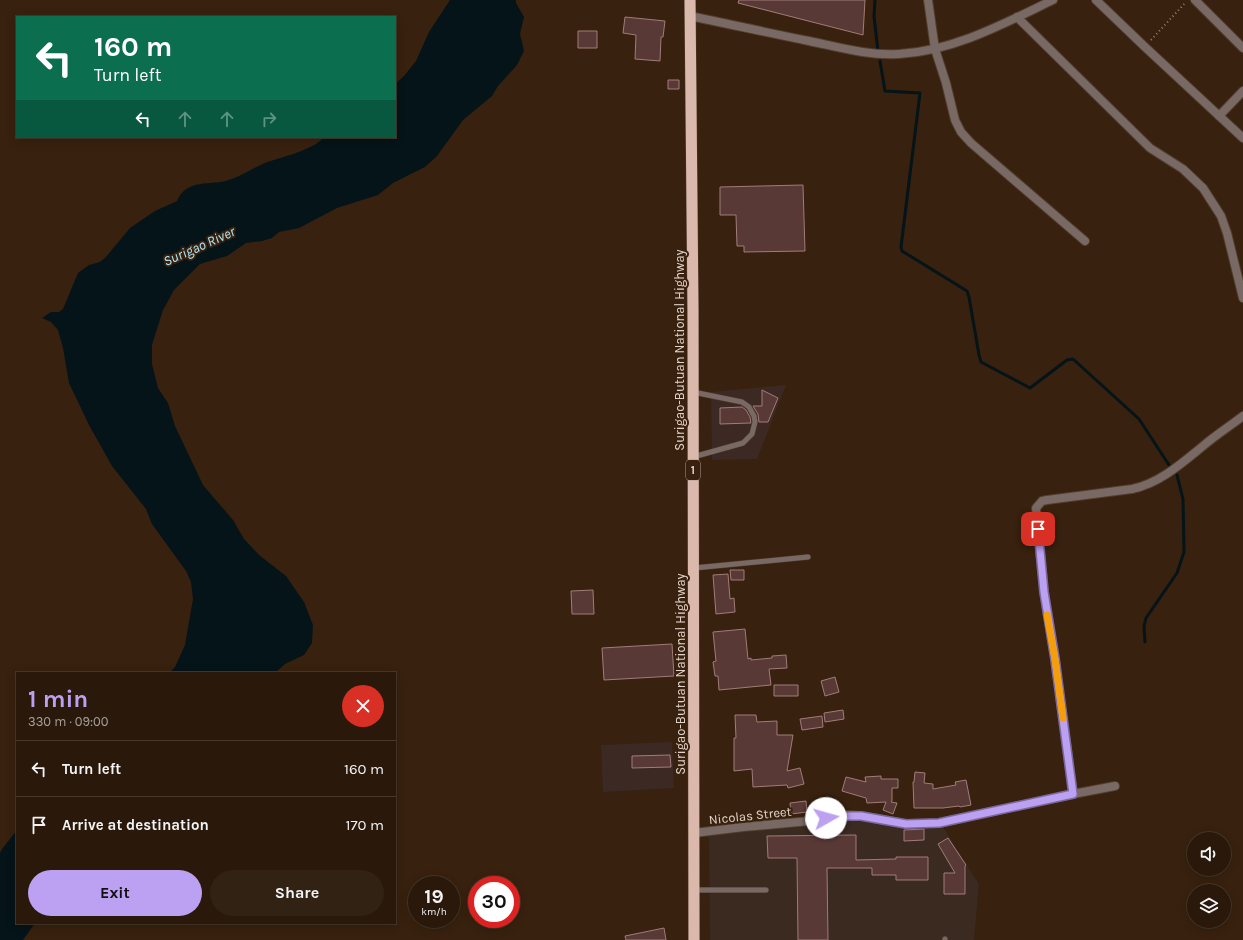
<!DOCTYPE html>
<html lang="en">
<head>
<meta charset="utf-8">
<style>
	body { margin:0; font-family:Karla,sans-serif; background:#322213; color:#f1f3f6; height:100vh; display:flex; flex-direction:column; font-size:15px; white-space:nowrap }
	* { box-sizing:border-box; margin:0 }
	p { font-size:13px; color:#a5a09c }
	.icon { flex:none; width:22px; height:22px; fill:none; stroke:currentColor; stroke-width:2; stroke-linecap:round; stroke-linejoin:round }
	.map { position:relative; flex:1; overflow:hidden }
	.sheet { position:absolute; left:16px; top:672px; width:380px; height:252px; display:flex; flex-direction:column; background:#2a190a; border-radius:0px; box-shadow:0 2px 10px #0003,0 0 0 1px #46382b }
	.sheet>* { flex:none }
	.top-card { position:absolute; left:16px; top:16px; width:380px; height:122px; border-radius:0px; box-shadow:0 2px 10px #0003,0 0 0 1px #46382b; background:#0b6e4f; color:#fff; overflow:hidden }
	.controls { position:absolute; left:1187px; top:832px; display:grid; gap:8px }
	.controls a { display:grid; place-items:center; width:44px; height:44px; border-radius:50%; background:#2a190a; box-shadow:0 2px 10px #0003,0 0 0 1px #46382b; font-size:20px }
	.speed { position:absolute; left:408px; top:876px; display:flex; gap:8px; font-size:20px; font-weight:700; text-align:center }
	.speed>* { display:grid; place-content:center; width:52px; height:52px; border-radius:50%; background:#2a190a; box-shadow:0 2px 10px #0003,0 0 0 1px #46382b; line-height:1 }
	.speed small { font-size:10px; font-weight:400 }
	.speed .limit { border:6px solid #d22; background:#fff; color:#111 }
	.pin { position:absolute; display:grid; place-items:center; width:34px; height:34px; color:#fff; margin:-17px; border-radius:8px; box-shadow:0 2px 6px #0006 }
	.me { position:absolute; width:44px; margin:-22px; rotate:83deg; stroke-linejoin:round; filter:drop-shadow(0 0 3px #0008) }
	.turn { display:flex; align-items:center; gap:14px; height:84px; padding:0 12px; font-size:18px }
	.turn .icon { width:52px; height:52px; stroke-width:2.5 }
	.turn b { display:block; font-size:28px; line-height:34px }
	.lanes { display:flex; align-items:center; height:38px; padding:0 12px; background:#0003; justify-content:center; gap:20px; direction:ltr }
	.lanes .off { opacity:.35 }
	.round { display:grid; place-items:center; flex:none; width:42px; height:42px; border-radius:21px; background:#322213 }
	.headline { display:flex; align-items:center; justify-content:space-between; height:68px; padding:0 12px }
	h1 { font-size:24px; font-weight:700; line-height:30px; color:#bca0f2 }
	.primary-button { display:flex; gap:8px; margin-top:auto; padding:8px 12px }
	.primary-button a { flex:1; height:46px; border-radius:24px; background:#bca0f2; color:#111; font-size:16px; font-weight:700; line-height:46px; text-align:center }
	.primary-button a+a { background:#322213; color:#f1f3f6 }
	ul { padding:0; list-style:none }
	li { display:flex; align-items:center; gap:12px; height:56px; padding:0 12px; border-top:1px solid #46382b }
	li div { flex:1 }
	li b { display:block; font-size:15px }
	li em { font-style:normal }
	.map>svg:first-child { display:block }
	.commercial { fill:#3c2923 }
	.medical { fill:#3a2a20 }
	.water { fill:#051419 }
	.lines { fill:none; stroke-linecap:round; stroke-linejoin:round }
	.stream { stroke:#051419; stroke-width:3 }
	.building { fill:#593936; stroke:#a17c78 }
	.service-casing { stroke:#533d2c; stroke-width:6 }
	.minor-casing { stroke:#533d2c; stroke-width:10 }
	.tertiary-casing { stroke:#533d2c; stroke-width:10 }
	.trunk-casing { stroke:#533d2c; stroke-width:12 }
	.path { stroke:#968374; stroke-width:2; stroke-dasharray:1 3; stroke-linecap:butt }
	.service { stroke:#786964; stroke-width:5 }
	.minor { stroke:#786964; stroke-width:8 }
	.tertiary { stroke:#786964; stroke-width:8 }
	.trunk { stroke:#dab8ac; stroke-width:11 }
	.route-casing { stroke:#7a689d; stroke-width:10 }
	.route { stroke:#bca0f2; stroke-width:7 }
	.slow { stroke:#f59e0b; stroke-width:7 }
	.labels { text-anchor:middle; stroke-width:4; stroke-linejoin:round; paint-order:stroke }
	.shield { fill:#38210e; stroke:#b09e90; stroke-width:1 }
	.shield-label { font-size:12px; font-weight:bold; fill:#e3d3c8 }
	.street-label { font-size:13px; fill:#e3d3c8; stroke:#38210e }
	.water-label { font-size:14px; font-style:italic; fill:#b1e7f9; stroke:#38210e }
</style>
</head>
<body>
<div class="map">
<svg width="1243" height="940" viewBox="0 0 1243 940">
	<rect width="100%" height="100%" fill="#38210e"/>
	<path class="commercial" d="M786 385 757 459 712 460 711 392Z
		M672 742 674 788 603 792 601 745Z"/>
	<path class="medical" d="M853 819 903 828 943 827 979 884 974 940H710L709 836Z"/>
	<path class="water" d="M450 0H516V3L524 17 520 34 524 51 517 65 498 86 492 96 463 120 437 156 425 167 393 183 378 195 337 208 299 228 279 232 272 238 262 241 246 243 227 256 200 264 174 290 163 310 152 345V364L158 388 168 403 175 426 203 485 233 520 244 539 259 555 286 576 304 602 313 625 312 643 304 655 285 664 275 673H169L175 667 185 645 193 599 191 582 186 571 152 524 146 509 112 466 89 425 69 383 63 348 58 330 51 322 42 318 51 312H59L63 309 78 273 89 265 100 262 106 257 130 228 155 211 177 201C187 178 210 186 229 180 241 176 253 168 265 163 281 157 314 150 324 137H395V84L404 76 416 61 429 32Z
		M17 830V923H35L23 940H0V853L2 849Z"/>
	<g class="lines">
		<path class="stream" d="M875 0 874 16 878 52
			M880 61 885 91 920 93 901 247 902 251 967 291 969 297 979 355 981 362 1030 388 1067 360 1073 359 1139 419 1169 465
			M1145 642 1144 626 1146 618 1177 573 1184 552 1183 499 1177 475"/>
	</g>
	<path class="building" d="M739 0H865L863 35 738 3Z
		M625 17 665 21 663 37H661L660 61 635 59 636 35 623 33Z
		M578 31H597V48H578Z
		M668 80H679V89H668Z
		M803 185 805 251 744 252V246H737L736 215H720V187Z
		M762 390 778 398 768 422H759L758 414 753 406H762Z
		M742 407 746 410 750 417 751 423 720 424V408Z
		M730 570H744V580H731Z
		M728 574 730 599 734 598 735 612 716 614 713 575Z
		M593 590 594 614H572L571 591Z
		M745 629 748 659 751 658V660L772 658V656L786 655 787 668 769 669 771 685 719 690 718 676H715L713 662 716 661 713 632Z
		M672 644 674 676 604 680 602 648Z
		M835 677 839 692 825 696 821 681Z
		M774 685H798V696H774Z
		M843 710 844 719 825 722 824 713Z
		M735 715H756L757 722 777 721V735H793L787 771 800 768 804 784 788 788 787 785 753 787 752 769 734 771V738H736Z
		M822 716 823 727 802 730 800 719Z
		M670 755 671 767 632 768V756Z
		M915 772 925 773 924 783 933 784V789L956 785 955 782 966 780 971 805 960 807 959 806 943 808H914L913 782H914Z
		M881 776V779H898V788H892V801L891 802 897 803 893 814 883 810 886 802 867 803 866 798 842 791 846 777 866 782 865 777Z
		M806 801 807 812 791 814 790 803Z
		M924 829V840L904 841V830Z
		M856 835V860L896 859V857H928V880H896V875H872V868H827L828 940H798L797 858H768L767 836Z
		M948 838 966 865 965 866V894H944V873H955L938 844Z
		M664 928 666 940H626L625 936Z"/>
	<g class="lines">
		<g class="service-casing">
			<path id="service" d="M693 392 742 402 749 407 754 416 755 422 752 434 743 443 693 457
				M694 568 808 557
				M694 890H766
				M945 939V940"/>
		</g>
		<g class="minor-casing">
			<path id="minor" d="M928 0 935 49 946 83 955 120 961 132 971 143 1085 241
				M1195 0 1243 48
				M1017 17 1150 148 1183 169 1203 188 1221 216 1227 233 1243 298
				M1219 116 1243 91
				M1073 794 1055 659 1044 592 1036 508 1042 501 1047 500 1132 489C1160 483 1182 463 1203 446 1216 435 1230 426 1243 416
				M694 833 744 827 810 821 849 815 861 816 906 824 939 823 1073 794 1115 786"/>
		</g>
		<g class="tertiary-casing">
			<path id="tertiary" d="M1096 0 1145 47 1243 138
				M690 16C729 24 769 33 809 41 838 47 869 56 899 54 954 51 1005 23 1053 0"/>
		</g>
		<g class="trunk-casing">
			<path id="trunk" d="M690 0 693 311 694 940"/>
		</g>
		<path class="path" d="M1151 40 1186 2"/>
		<use href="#service" class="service"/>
		<use href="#minor" class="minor"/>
		<use href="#tertiary" class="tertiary"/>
		<use href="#trunk" class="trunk"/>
	</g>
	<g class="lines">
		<g class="route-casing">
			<path id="route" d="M826 818 849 816H861L906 824 939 823 1073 794 1055 659 1044 592 1038 529"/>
		</g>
		<use href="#route" class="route"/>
		<path class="slow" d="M1047 615 1055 659 1063 718"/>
	</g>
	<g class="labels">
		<rect class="shield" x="686" y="460" width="14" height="20" rx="3"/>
		<g class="shield-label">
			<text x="693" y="474">1</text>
		</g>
		<g class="street-label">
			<text transform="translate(679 350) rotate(-90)" y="5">Surigao-Butuan National Highway</text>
			<text transform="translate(680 674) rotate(-90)" y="5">Surigao-Butuan National Highway</text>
			<text transform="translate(750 815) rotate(-6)" y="5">Nicolas Street</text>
		</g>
		<g class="water-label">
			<text transform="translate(199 246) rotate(-24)" y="5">Surigao River</text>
		</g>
	</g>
</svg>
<div class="controls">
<a><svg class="icon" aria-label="sound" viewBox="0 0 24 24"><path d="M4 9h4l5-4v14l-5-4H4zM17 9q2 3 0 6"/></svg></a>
<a><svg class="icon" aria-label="layers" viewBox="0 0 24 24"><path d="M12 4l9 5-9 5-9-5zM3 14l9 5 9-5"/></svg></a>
</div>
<div class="speed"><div>19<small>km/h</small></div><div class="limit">30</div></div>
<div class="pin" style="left:1038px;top:529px;background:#d93025"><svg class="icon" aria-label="arrive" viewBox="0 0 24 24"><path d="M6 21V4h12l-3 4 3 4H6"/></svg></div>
<svg class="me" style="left:826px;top:818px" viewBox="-20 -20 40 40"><circle r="19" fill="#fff"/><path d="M0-13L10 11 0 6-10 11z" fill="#bca0f2"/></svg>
<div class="top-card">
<div class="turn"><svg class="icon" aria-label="left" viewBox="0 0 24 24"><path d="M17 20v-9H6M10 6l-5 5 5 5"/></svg><div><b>160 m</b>Turn left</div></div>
<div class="lanes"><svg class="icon" aria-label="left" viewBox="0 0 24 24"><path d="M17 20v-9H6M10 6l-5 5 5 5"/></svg><svg class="icon off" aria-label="ahead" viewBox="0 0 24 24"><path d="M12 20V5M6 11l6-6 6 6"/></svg><svg class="icon off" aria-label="ahead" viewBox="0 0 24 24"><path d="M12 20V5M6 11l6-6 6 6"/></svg><svg class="icon off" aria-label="right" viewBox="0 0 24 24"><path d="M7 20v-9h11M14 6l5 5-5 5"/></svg></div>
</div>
<section class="sheet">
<div class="headline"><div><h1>1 min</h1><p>330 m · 09:00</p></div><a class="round" style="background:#d93025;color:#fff"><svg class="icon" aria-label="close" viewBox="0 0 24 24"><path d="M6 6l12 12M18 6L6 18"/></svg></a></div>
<ul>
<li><svg class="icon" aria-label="left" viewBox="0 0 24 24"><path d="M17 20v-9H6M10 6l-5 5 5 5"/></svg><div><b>Turn left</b></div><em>160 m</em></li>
<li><svg class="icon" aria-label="arrive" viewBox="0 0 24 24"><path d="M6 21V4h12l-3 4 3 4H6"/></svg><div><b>Arrive at destination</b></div><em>170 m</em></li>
</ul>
<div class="primary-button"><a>Exit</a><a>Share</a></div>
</section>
</div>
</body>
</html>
